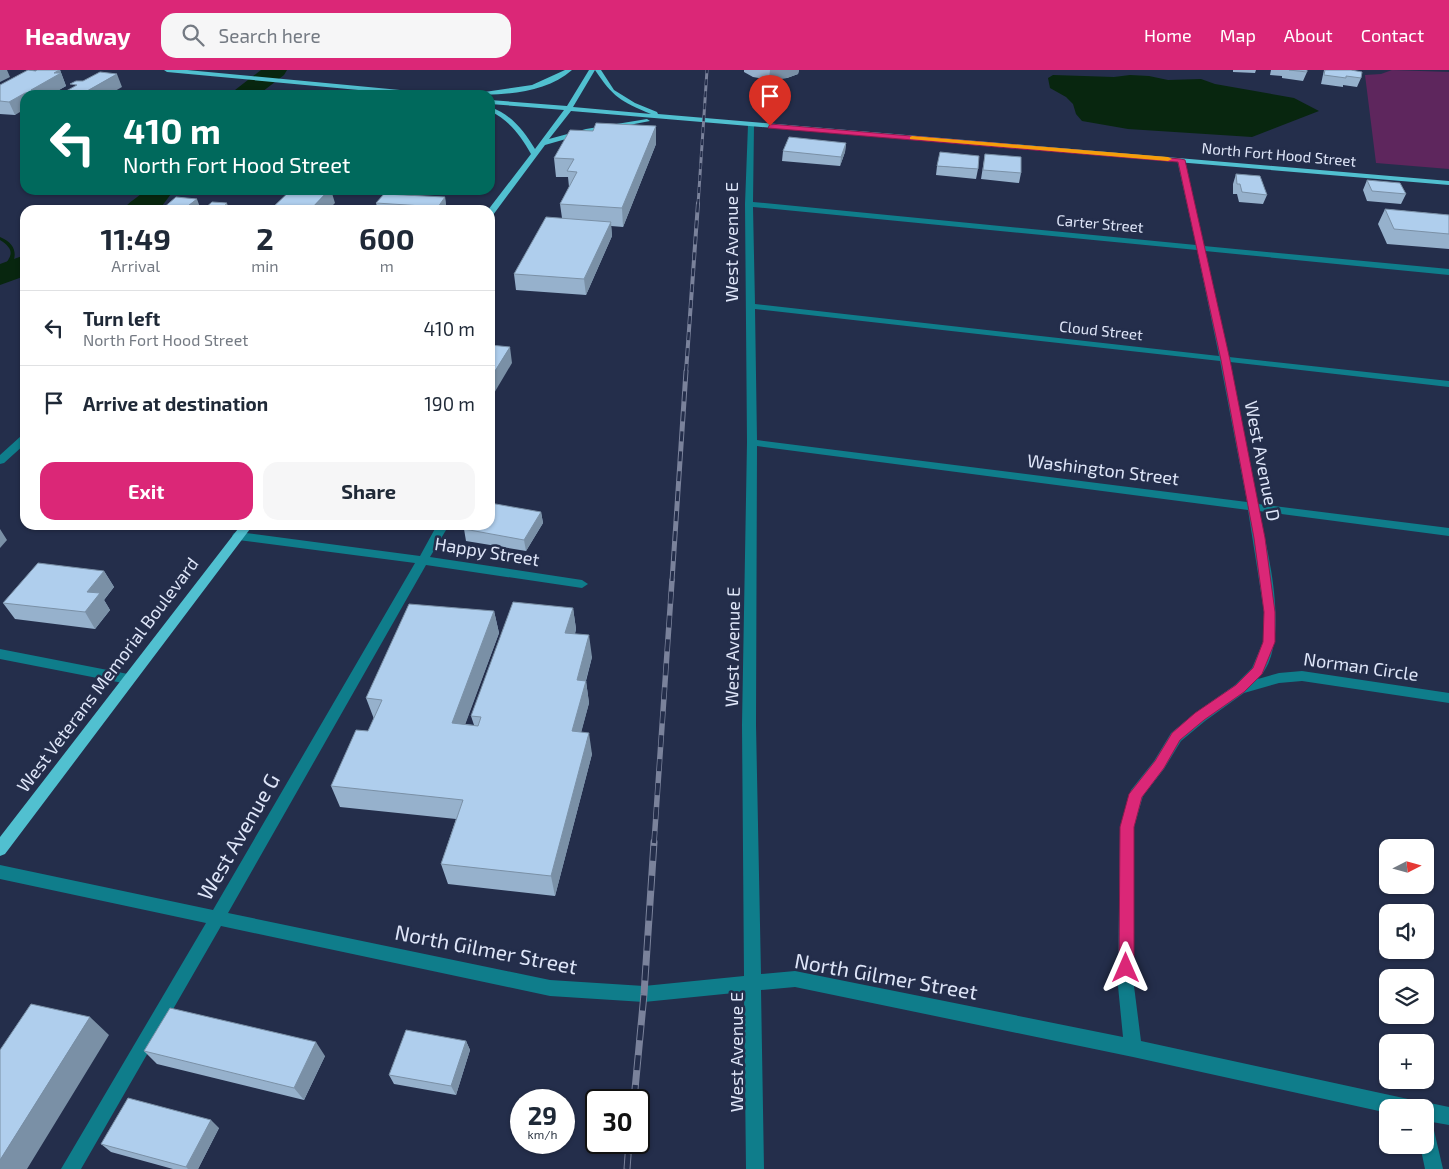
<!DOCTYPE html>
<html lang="en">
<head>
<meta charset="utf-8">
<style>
	body { margin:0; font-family:"Exo 2",sans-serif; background:#f6f6f7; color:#1f2937; height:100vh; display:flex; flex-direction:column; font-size:19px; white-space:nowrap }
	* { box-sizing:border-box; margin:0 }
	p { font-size:16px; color:#747a83 }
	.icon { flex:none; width:28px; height:28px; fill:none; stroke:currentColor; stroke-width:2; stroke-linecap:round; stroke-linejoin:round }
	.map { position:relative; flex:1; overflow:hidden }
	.sheet { position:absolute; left:20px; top:135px; width:475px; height:325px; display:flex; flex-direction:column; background:#fff; border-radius:15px; box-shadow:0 1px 4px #0004 }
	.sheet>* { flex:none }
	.hud { position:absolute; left:20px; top:20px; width:475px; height:105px; border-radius:15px; box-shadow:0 1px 4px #0004; background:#00695c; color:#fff; overflow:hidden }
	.needle { width:32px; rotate:84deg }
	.fabs { position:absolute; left:1379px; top:769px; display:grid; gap:10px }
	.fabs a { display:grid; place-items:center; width:55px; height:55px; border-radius:10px; background:#fff; box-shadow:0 1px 4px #0004; font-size:25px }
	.speed { position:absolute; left:510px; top:1019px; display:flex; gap:10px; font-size:25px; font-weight:700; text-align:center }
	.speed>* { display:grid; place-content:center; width:65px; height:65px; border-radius:50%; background:#fff; box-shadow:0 1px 4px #0004; line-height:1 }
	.speed small { font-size:12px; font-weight:400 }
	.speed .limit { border:2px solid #111; border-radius:8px; background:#fff; color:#111 }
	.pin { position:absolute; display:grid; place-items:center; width:42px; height:42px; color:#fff; margin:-51px -21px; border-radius:50% 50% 50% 0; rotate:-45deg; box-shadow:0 0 5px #0007 }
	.pin .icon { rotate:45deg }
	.me { position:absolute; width:55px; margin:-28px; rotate:0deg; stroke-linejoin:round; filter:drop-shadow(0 0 4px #0008) }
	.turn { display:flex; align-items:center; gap:18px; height:105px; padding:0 20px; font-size:22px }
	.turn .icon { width:65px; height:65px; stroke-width:2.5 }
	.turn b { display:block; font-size:35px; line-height:42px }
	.eta { display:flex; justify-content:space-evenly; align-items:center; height:85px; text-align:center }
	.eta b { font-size:30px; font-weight:700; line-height:35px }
	.action { display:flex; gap:10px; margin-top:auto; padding:10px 20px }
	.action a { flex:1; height:58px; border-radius:15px; background:#db2777; color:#fff; font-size:20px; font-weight:700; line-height:58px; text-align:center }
	.action a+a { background:#f6f6f7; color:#1f2937 }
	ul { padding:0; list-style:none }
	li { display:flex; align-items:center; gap:15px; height:75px; padding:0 20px; border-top:1px solid #e0e1e3 }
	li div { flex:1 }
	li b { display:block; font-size:19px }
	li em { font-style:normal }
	header { display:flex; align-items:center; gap:30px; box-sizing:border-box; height:70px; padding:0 25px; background:#db2777; color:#fff }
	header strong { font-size:24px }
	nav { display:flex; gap:28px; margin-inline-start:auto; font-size:18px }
	.search { width:350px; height:45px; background:#f6f6f7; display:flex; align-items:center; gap:12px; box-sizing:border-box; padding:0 18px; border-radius:15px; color:#747a83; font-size:19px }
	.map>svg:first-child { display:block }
	.green { fill:#5e265d }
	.water { fill:#08260f }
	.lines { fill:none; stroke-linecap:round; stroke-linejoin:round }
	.stream { fill:#08260f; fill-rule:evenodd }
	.river { fill:#08260f; fill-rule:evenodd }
	.minor { fill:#0f7d8b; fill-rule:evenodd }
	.major { fill:#51c0d0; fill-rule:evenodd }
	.rail-far4-casing { stroke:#7a829b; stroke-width:3 }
	.rail-far3-casing { stroke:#7a829b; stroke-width:4 }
	.rail-far2-casing { stroke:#7a829b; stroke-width:5 }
	.rail-far1-casing { stroke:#7a829b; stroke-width:5.5 }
	.rail-casing { stroke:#7a829b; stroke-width:7 }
	.rail-far4 { stroke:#242e4b; stroke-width:2; stroke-dasharray:6; stroke-linecap:butt }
	.rail-far3 { stroke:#242e4b; stroke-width:2.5; stroke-dasharray:8; stroke-linecap:butt }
	.rail-far2 { stroke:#242e4b; stroke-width:3; stroke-dasharray:10; stroke-linecap:butt }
	.rail-far1 { stroke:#242e4b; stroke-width:4; stroke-dasharray:12; stroke-linecap:butt }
	.rail { stroke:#242e4b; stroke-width:5; stroke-dasharray:15; stroke-linecap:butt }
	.wall { fill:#96b1cc }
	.shaded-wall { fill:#7a90a6 }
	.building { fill:#afceed; stroke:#7a90a6 }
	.route { fill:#db2777; stroke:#8e194d }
	.slow { fill:#f59e0b }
	.labels { text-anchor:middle; stroke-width:5; stroke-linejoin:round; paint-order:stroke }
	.far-street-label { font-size:15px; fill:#dee5f8; stroke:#242e4b }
	.street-label { font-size:18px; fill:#dee5f8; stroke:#242e4b }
	.near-street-label { font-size:21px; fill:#dee5f8; stroke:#242e4b }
</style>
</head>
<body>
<header>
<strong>Headway</strong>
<div class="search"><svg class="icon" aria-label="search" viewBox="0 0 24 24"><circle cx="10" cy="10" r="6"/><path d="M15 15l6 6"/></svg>Search here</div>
<nav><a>Home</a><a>Map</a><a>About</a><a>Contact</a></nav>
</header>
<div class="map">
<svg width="1449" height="1099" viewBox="0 0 1449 1099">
	<rect width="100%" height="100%" fill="#242e4b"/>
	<path class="green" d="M1392 0 1449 2V99L1376 93 1365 5 1381 4Z"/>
	<path class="water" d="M1053 5 1114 7 1130 5 1149 6 1168 10 1201 9 1215 14 1294 28 1319 41 1252 67 1128 59 1082 51 1076 44 1073 34 1066 27 1050 18 1048 8Z"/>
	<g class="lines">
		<path class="stream" d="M0 167C22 176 17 195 0 207 0 192 24 185 0 170Z"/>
		<path class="river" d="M261 0H287L284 5 258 25H231L235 20Z
			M145 120H174L159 140H123C129 131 138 128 145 120Z
			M25 185V206L0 215V194Z"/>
		<path class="minor" d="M751 53 754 55 753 132 1196 175 1177 90 1181 88 1185 90 1204 176 1449 199V205L1205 181 1229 287 1449 311V317L1230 292 1258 434 1449 458V466L1259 441C1268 483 1292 575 1258 609L1279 603 1302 601 1449 623V633L1302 611 1279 613 1244 623 1205 651 1181 671 1164 699 1143 726 1134 757V916L1141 971 1408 1029 1414 1032 1417 1038H1388V1043L1133 987 795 917 761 920 764 1099H746L744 922 644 932 550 926 221 856 81 1099H61L206 853 0 809V795L213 840 415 493 238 470 234 469 232 466 234 463 238 462 420 486 437 455H449L430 487 582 510 588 514 582 518 426 495 228 843 550 910 644 916 744 906 742 655 747 372 745 134 748 55ZM753 137 1197 180 1219 286 755 234ZM755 239 1220 291 1247 432 757 370ZM757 376 1248 440 1264 542 1263 572 1252 598 1235 615 1195 643 1171 663 1154 691 1131 720 1120 757 1118 916 1123 967 795 901 761 904 756 655Z
			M25 365V374L4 393 0 394V385L21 366Z
			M0 579 128 604 133 605 135 609 133 613 128 614 0 589Z
			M1425 1032 1449 1037V1055L1432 1052 1443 1099H1425L1420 1075H1425V1038H1417L1419 1035Z"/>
		<path class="major" d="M164 0H187L432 23 435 25H412L167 2Z
			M565 0H572C544 25 499 25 464 25L532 15Z
			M589 0H601L614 20 635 33 657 42 658 44 1449 111V115L571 41 549 69 586 59 647 49 650 51 587 63 545 75 493 145H490V140H488L531 84C521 66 509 50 490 41V37C511 44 524 61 535 79L564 40 490 34V30L567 36ZM595 0C613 27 620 31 651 44L573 37Z
			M241 455H253L5 784 0 786V767Z"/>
		<g class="rail-far4-casing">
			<path id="rail-far4" d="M698 135 707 0"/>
		</g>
		<g class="rail-far3-casing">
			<path id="rail-far3" d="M686 302 698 133"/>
		</g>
		<g class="rail-far2-casing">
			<path id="rail-far2" d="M672 511 686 301"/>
		</g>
		<g class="rail-far1-casing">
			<path id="rail-far1" d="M654 773 672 510"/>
		</g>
		<g class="rail-casing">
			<path id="rail" d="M634 1030 644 924 654 772
				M627 1099 629 1072"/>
		</g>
		<use href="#rail-far4" class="rail-far4"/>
		<use href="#rail-far3" class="rail-far3"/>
		<use href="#rail-far2" class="rail-far2"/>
		<use href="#rail-far1" class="rail-far1"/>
		<use href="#rail" class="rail"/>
	</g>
	<path class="wall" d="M37 0H60L66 16 50 25H25L15 45 0 44V15Z
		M744 0H799L798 4 787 8 769 10 753 7 744 2Z
		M1233 0H1256L1255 3 1233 2Z
		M1271 0H1307V2L1303 11 1282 8V6L1270 5Z
		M1324 0H1351L1361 8 1357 17 1343 15V17L1321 14Z
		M25 44V57L20 46Z
		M846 73 845 82 840 96 782 91 783 81Z
		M656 74 623 157 611 156 612 166 586 225 516 220 514 204 562 148 560 134 569 117 568 107H556L554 88Z
		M985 84 1021 103 1019 113 981 109Z
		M937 96 978 99 976 109 936 105Z
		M1236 104 1267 125 1263 134 1239 132 1237 124H1233V114Z
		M1367 110 1406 124 1401 134 1367 131 1363 120Z
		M445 127 446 137 445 140H378L376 133Z
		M1385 139 1449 145V179L1387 174 1378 154Z
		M541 442 543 453 526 481 466 471 464 459Z
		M104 501 114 517 104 530 110 540 95 559 15 549 3 533Z
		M573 538 576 559 575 564 592 587 586 611 589 633 581 662 592 684 555 826 448 814 441 794 456 749 340 737 331 716 368 661 374 649 366 628 494 541 499 563 465 654 474 655 471 646Z
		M466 971 470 980 456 1025 394 1014 389 1005Z
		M144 981 325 986 304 1030 157 994Z
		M219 1058 198 1099H173L111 1082 101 1074Z"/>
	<path class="shaded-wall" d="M0 0H7L10 7 0 12Z
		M59 0H60L66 16 50 25H32L31 20 54 3Z
		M770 0H799L798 4 787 8 769 10Z
		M117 4 122 17 108 25H80Z
		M25 23 26 25H25V39L15 45 9 32Z
		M656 56V74L623 157 622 138Z
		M846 73 845 82 840 96 841 87Z
		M329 120H331L335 133 328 140H310Z
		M445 127 446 137 445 140H438V137Z
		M197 129 201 140H185L184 139Z
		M227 133 229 140H220Z
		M611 152 612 166 586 225 584 209Z
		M510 277 512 293 490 330V309Z
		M541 442 543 453 526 481 524 470Z
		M0 459 7 470 0 478Z
		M104 501 114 517 104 530 110 540 95 559 85 542 87 522Z
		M573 538 576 559 569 585 565 563Z
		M494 541 499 563 458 674 452 653Z
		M589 565 592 587 580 632 577 610Z
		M586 611 589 633 576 682 572 661Z
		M589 663 592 684 555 826 551 806Z
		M90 947 109 965 27 1099H0V1090Z
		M466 971 470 980 456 1025 451 1016Z
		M316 972 325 986 304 1030 294 1018Z
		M211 1050 219 1058 198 1099H188L186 1097Z"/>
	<path class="building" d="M28 0 36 1 37 0H59L54 3H61L31 20H38L32 23H25L9 32 0 31V15Z
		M1289 0H1307V2Z
		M1325 0H1351L1362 2 1361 8 1346 6V8L1324 5Z
		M100 2 117 4 80 25H59L77 15 70 14 76 11H83Z
		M596 53 656 56 622 138 560 134 577 102 567 101 574 89 554 88 570 60 593 61Z
		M789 67 846 73 841 87 783 81Z
		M940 82 979 86 978 99 937 96Z
		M985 84 1021 87V103L983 100Z
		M1236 104 1260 106 1267 125 1242 122 1240 114H1237Z
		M1367 110 1400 113 1406 124 1372 121Z
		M291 120H329L310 140H270Z
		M384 124 445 127 438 137 376 133Z
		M176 127 197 129 184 139 194 140H161Z
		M212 132 227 133 220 140H203Z
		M1385 139 1449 145V164L1394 159Z
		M546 147 611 152 584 209 514 204Z
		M490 275 510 277 490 309Z
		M490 433 541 442 524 470 464 459 467 455H490Z
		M38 493 104 501 87 522 100 523 85 542 3 533Z
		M513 532 573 538 565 563 589 565 577 610 586 611 572 661 589 663 551 806 441 794 463 730 331 716 356 660 368 661 382 630 366 628 409 534 494 541 452 653 478 656 481 647 471 646Z
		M31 934 90 947 0 1090V980Z
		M170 938 316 972 294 1018 144 981Z
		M406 960 466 971 451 1016 389 1005Z
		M128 1028 211 1050 186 1097 101 1074Z"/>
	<path class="route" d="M770 54 1181 89 1185 90 1230 290 1265 468 1275 542V572L1262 604 1244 622 1204 650 1180 670 1164 698 1142 727 1134 757V898L1131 903 1126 905 1121 903 1119 898 1120 757 1129 724 1155 691 1172 663 1195 643 1236 615 1253 598 1263 572 1264 542 1254 468 1221 290 1178 92 768 58Z"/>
	<path class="slow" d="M912 66 1168 87 1172 89 1168 91 910 69V67Z"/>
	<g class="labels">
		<g class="far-street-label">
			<text transform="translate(1279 85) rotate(5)" y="5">North Fort Hood Street</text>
			<text transform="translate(1100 154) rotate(5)" y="5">Carter Street</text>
			<text transform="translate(1101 261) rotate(6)" y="5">Cloud Street</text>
		</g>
		<g class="street-label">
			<text transform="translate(732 172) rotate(-90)" y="6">West Avenue E</text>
			<text transform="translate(1262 391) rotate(79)" y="6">West Avenue D</text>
			<text transform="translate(1103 400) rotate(7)" y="6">Washington Street</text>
			<text transform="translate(487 482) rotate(9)" y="6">Happy Street</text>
			<text transform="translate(733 577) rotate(-89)" y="6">West Avenue E</text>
			<text transform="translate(1361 597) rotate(8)" y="6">Norman Circle</text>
			<text transform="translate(108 605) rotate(-53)" y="6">West Veterans Memorial Boulevard</text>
			<text transform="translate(737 982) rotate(-90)" y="6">West Avenue E</text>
		</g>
		<g class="near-street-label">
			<text transform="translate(239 767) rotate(-60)" y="7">West Avenue G</text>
			<text transform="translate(486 880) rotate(11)" y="7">North Gilmer Street</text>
			<text transform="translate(886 907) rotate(10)" y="7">North Gilmer Street</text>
		</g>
	</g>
</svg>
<div class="fabs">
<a><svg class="needle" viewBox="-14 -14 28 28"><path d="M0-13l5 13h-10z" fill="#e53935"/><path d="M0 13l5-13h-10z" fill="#747a83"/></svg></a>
<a><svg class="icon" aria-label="sound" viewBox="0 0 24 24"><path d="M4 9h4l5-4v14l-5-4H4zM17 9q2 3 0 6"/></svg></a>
<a><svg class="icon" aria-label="layers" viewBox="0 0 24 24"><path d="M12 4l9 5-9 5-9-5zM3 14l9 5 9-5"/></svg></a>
<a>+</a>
<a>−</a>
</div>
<div class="speed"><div>29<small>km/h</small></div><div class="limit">30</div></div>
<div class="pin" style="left:770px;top:56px;background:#d93025"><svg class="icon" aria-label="arrive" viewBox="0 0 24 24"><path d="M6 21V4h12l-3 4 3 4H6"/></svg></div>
<svg class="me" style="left:1126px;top:898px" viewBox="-20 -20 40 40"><path d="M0-17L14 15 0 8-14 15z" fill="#db2777" stroke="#fff" stroke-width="4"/></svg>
<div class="hud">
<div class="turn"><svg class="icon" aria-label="left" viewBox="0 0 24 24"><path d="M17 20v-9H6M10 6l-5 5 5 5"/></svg><div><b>410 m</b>North Fort Hood Street</div></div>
</div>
<section class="sheet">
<div class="eta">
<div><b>11:49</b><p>Arrival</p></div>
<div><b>2</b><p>min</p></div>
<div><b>600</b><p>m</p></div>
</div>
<ul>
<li><svg class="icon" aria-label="left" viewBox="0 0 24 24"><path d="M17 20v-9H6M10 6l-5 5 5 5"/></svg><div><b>Turn left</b><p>North Fort Hood Street</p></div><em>410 m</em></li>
<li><svg class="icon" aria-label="arrive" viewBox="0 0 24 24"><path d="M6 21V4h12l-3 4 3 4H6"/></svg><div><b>Arrive at destination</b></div><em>190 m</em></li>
</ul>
<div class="action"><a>Exit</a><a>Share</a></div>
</section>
</div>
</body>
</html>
